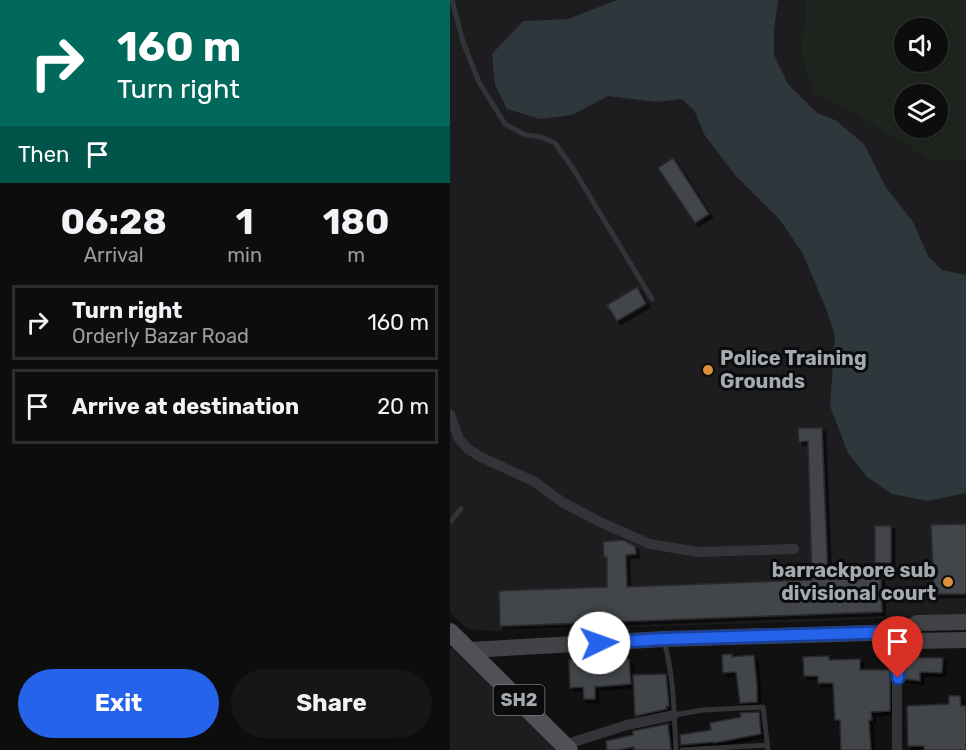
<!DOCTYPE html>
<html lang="en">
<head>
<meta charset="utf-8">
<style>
	body { margin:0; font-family:Rubik,sans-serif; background:#161617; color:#f1f3f6; height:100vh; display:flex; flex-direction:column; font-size:22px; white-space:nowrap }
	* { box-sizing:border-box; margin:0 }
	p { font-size:20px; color:#9a9c9e }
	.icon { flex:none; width:33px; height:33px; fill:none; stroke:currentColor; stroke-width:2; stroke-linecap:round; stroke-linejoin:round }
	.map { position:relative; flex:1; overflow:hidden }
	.sheet { display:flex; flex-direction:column; background:#0d0d0e; width:450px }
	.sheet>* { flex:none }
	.guide { background:#00695c; color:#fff; overflow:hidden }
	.controls { position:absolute; left:444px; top:18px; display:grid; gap:12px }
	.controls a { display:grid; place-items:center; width:54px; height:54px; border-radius:50%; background:#0d0d0e; box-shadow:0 3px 9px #0003,0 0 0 2px #2d2d2e; font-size:30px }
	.pin { position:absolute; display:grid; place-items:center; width:51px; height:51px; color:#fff; margin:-62px -26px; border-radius:50% 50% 50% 0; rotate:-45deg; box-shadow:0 0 6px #0007 }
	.pin .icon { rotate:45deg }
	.me { position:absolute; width:66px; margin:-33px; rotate:87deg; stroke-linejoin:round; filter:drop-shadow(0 0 4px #0008) }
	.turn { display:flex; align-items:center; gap:21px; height:126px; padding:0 18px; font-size:27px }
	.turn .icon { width:78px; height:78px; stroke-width:2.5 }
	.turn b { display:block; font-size:42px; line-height:51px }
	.then { display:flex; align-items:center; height:57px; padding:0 18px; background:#0003; gap:12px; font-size:22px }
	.eta { display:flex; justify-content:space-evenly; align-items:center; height:102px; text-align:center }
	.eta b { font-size:36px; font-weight:700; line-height:42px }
	.primary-button { display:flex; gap:12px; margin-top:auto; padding:12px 18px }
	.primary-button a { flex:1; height:69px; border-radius:36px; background:#2563eb; color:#fff; font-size:24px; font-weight:700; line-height:69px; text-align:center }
	.primary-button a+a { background:#161617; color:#f1f3f6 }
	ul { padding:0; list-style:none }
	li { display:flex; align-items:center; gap:18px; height:75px; margin:0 12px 9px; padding:0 6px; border:3px solid #2d2d2e; border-radius:0px }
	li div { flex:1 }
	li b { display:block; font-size:22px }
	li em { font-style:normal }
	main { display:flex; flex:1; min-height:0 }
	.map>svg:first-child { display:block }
	.built { fill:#1d1d1f; fill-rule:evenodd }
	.green { fill:#1e241e; fill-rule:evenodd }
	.water { fill:#2e373b }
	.building { fill:#434448; stroke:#2b2c2e; stroke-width:1.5; filter:url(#shadow) }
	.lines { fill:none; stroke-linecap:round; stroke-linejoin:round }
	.lane { stroke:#323437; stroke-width:5 }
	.street { stroke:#323437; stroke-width:10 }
	.secondary { stroke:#414347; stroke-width:16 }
	.primary { stroke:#4f5156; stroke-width:18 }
	.route-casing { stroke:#184099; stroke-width:15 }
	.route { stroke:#2563eb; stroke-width:10 }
	.poi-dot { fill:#df8f3c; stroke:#0c0c0d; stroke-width:2 }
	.labels { text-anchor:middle; stroke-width:6; stroke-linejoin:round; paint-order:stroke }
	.shield { fill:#0c0c0d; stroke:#767b80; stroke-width:1.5 }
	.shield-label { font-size:18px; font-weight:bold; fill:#a4aab2 }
	.poi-label { font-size:20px; font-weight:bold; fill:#a4aab2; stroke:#0c0c0d; text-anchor:start }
</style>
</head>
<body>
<main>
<section class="sheet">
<div class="guide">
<div class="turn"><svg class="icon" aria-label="right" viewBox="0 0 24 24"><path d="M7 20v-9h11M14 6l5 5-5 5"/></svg><div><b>160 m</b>Turn right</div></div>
<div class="then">Then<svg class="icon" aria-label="arrive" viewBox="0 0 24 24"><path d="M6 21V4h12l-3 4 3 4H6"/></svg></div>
</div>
<div class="eta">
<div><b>06:28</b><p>Arrival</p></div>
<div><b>1</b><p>min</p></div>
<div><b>180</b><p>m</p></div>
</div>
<ul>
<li><svg class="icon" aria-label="right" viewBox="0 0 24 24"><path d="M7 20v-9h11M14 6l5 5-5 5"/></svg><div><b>Turn right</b><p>Orderly Bazar Road</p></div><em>160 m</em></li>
<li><svg class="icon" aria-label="arrive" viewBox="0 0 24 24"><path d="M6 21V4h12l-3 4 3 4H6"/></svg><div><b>Arrive at destination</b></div><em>20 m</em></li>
</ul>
<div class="primary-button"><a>Exit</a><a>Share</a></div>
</section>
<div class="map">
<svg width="516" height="750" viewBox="0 0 516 750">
	<defs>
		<filter id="shadow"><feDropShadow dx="3.5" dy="3.5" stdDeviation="0" flood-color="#0009"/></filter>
	</defs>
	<rect width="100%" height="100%" fill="#111112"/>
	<path class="built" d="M0 0H516V614L373 621 46 631 17 629 0 613ZM454 28H488V62H454ZM454 94H488V128H454Z
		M0 648H11L120 750H0Z"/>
	<path class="green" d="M357 0H516V160L483 161 411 117 364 92 351 53ZM454 28H488V62H454ZM454 94H488V128H454Z"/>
	<path class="water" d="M167 0H328L324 31V55L338 84 367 113 385 120 414 144 435 186 463 222 478 256 492 270 516 275V493L478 501 442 494 417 477 398 453 380 406 385 337 377 311 353 254 330 220 285 175 254 134 244 110 232 99 207 102 158 96 122 115 90 119 57 109 45 85 42 54 73 21 118 19Z"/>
	<path class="building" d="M223 158 259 214 245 223 208 168Z
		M187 287 196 304 167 321 157 305Z
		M348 428H372L378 579 431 577 432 612 50 626 49 591 157 587V557H154L153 542 173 540 185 546 186 554 176 555 177 587 362 580 358 441 349 442Z
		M516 524V594H484L481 525Z
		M425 526H441V563H425Z
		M282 654V657L304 655 307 686V702L290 703 286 672 273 673 272 655Z
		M379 656V660L410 659V670H440V711L421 712 422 720H419L421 750H391L390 720H385L383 683H368V676H354L353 657Z
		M456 656H469V658H493L492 673 470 672V681L454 679V670L457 669Z
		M144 659V661L179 659 181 684 145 687V699H134L133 687 120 688 119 660Z
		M216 674 219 706H216L217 709 185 716 183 675Z
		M499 696H510L511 706H516V750H474V746H458L457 706 499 704Z
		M309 712 311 734 264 743 263 742 231 745 230 735 261 730 260 723 291 717 290 713Z
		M218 724 221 750H184V747L168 750H157L156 741 183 735V731Z"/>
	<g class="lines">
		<path class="lane" d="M2 0 13 42 29 82 55 124 75 135 91 137 105 143 122 167 202 299
			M0 522 11 509
			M214 641C224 677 224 713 226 750
			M224 715 253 710 313 707 318 750
			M232 750 317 745"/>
		<path class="street" d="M0 414 9 439 18 449 31 457 85 482 112 502 150 522 200 544 248 552 344 549
			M447 632V750
			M114 745 177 725 224 715"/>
		<path class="secondary" d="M454 632 467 623 516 622
			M18 650 214 639 454 632 465 641 516 640"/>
		<path class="primary" d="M0 632 119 750"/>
	</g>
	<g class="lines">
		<g class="route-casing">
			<path id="route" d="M149 643 214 639 447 632 448 678"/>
		</g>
		<use href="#route" class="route"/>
	</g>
	<g class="poi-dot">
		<circle cx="258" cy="370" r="6"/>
		<circle cx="498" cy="582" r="6"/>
	</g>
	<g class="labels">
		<rect class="shield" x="43.5" y="685" width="51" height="30" rx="4.5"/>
		<g class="shield-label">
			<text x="69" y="706">SH2</text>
		</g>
		<g class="poi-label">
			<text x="270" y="365">Police Training<tspan x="270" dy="23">Grounds</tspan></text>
			<text x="486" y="577" text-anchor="end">barrackpore sub<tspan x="486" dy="23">divisional court</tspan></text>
		</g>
	</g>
</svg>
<div class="controls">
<a><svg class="icon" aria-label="sound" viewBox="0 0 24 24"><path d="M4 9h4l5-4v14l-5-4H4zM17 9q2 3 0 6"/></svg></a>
<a><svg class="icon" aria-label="layers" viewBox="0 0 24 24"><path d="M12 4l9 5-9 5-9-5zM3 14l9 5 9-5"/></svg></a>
</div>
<div class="pin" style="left:448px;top:678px;background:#d93025"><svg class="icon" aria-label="arrive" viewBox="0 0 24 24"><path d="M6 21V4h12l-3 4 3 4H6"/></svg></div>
<svg class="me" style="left:149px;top:643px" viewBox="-20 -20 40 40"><circle r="19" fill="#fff"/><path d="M0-13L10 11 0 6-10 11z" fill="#2563eb"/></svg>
</div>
</main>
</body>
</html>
